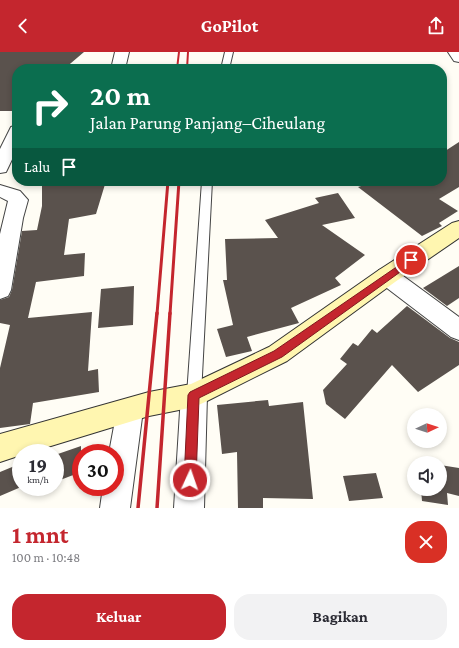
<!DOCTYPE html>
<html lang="id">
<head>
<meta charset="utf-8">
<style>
	body { margin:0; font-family:"Crimson Pro",serif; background:#f2f2f3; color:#2b2b33; height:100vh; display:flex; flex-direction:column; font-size:15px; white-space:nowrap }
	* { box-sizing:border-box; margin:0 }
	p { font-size:13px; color:#7c7c81 }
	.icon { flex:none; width:22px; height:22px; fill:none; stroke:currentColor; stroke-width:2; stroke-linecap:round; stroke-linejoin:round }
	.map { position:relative; height:456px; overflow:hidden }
	.side { display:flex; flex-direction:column; background:#fff; flex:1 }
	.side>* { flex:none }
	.guide { position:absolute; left:12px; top:12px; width:435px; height:122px; border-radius:16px; box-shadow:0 2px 6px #0003; background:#0b6e4f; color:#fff; overflow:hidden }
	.needle { width:26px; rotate:86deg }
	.buttons { position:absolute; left:407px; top:356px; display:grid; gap:8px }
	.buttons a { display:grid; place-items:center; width:40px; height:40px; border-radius:50%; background:#fff; box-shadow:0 2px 6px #0003; font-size:20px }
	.speed { position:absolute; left:12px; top:392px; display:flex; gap:8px; font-size:20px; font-weight:700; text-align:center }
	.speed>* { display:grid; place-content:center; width:52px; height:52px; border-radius:50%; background:#fff; box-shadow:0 2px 6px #0003; line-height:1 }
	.speed small { font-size:10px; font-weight:400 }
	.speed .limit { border:6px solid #d22; background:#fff; color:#111 }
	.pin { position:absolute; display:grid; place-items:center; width:34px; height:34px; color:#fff; margin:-17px; border:2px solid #fff; border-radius:50%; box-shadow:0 1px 4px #0007 }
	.me { position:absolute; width:44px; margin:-22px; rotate:3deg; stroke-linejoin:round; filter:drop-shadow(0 0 3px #0008) }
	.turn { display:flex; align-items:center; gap:14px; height:84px; padding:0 12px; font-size:18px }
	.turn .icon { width:52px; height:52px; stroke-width:2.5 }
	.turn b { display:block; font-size:28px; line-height:34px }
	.then { display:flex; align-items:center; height:38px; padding:0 12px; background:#0003; gap:8px; font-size:15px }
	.round { display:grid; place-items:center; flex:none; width:42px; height:42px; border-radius:16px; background:#f2f2f3 }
	.head { display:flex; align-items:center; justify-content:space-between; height:68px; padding:0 12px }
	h1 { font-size:24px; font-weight:700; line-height:30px; color:#c4262e }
	.button { display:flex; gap:8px; margin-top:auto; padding:8px 12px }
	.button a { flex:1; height:46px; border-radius:16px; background:#c4262e; color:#fff; font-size:16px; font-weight:700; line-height:46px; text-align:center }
	.button a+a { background:#f2f2f3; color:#2b2b33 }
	header { display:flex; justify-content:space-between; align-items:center; height:52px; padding:0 12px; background:#c4262e; color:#fff; font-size:18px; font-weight:700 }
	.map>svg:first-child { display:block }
	.building { fill:#5a524d }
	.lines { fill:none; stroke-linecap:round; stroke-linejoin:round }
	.lane-casing { stroke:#444; stroke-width:2 }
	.street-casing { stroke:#444; stroke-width:2 }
	.secondary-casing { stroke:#333; stroke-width:2 }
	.lane { fill:#fff; fill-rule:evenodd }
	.street { fill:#fff; fill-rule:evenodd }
	.secondary { fill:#fff6b0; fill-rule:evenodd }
	.rail-far2 { stroke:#c4262e; stroke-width:2 }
	.rail-far1 { stroke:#c4262e; stroke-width:3 }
	.rail { stroke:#c4262e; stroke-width:3.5 }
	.route { fill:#c4262e; stroke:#7f191e }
</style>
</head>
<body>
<header><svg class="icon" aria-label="back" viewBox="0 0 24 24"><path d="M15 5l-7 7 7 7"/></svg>GoPilot<svg class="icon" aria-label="share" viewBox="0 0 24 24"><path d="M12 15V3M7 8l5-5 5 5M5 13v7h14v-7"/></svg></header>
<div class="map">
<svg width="459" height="456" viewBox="0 0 459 456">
	<rect width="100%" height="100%" fill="#fffdf5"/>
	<path class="building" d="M0 0H84L64 17H17V59H0Z
		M459 90V135L439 147 458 159 439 171 442 174 422 184 358 135 377 129H442V101Z
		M42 129H106L96 162 69 167 64 203 85 201 84 224 36 230 28 266 92 260 88 319 98 317 99 340 33 351 30 372 0 376V316L10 273 0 271V248L9 245 12 238 22 179 37 178 42 154Z
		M338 141 355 166 322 173 365 203 335 226 341 233 291 256 299 271 247 285 252 299 226 305 217 277 233 273 223 228H227L225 187 278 186 265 168 319 151 315 146Z
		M459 214V246L447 254 423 236Z
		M134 234 133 273 98 276 101 237Z
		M407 254 450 286 459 290V313L418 340 392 313 345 367 326 352 323 338 347 312 340 307 353 291 358 294 372 277 377 281Z
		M268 348 269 354 303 350 313 447 263 446V456H238L237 400 222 402 217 353Z
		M81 394V420L55 430V403Z
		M17 413 21 435 0 444V420Z
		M440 413 459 416V444L447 441 448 453 422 449 421 437H440Z
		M376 421 383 446 349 449 343 424Z"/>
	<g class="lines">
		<g class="lane-casing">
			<path id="lane" d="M225 0H233L229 17H221Z
				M202 129H212L201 343 199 348 194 349 189 348 187 343Z"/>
		</g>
		<g class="street-casing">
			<path id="street" d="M115 0H129L125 17H111Z
				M448 0H459V10L454 9Z
				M17 73V97L6 120 0 121V97L11 75Z
				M0 133 20 139 28 148 23 166 11 238 8 244 0 247V182L8 149 0 145Z
				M387 216 395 218 459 265V288L451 285 379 230 376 224 379 218Z
				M194 331 203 335 207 343 204 456H174L181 343 185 335Z
				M130 346 139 349 143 358 130 456H100L103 435H115V401H109L117 358 121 349Z"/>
		</g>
		<g class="secondary-casing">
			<path id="secondary" d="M459 169V186L395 230 287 309 203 351 194 355 149 364 28 401H21V403L0 410V382L149 340 191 332 269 295 379 218 452 171Z"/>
		</g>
		<use href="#lane" class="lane"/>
		<use href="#street" class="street"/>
		<use href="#secondary" class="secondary"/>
		<path class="rail-far2" d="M177 17 179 0
			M187 17 188 0"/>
		<path class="rail-far1" d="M157 262 168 129
			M170 262 179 129"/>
		<path class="rail" d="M138 456 157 261
			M157 456 170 261"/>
	</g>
	<path class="route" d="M411 205 414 206 415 208 414 210 282 305 199 346 196 428 194 432 190 434 186 432 184 428 188 343 190 340 274 299Z"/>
</svg>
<div class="buttons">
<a><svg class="needle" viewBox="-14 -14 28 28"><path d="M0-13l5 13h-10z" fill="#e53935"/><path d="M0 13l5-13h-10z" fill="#7c7c81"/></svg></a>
<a><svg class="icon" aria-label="sound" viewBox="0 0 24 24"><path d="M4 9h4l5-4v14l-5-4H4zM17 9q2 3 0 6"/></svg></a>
</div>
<div class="speed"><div>19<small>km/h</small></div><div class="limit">30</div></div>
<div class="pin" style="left:411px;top:208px;background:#d93025"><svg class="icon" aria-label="arrive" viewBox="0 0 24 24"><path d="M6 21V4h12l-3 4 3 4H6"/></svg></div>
<svg class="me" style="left:190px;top:428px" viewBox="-20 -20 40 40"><circle r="17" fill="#c4262e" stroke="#fff" stroke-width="3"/><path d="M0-11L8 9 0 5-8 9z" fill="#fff"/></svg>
<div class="guide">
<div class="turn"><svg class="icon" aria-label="right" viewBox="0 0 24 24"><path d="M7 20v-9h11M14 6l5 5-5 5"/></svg><div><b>20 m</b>Jalan Parung Panjang–Ciheulang</div></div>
<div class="then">Lalu<svg class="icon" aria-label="arrive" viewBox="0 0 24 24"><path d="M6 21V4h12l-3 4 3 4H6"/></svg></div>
</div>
</div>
<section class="side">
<div class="head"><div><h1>1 mnt</h1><p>100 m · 10:48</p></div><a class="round" style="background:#d93025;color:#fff"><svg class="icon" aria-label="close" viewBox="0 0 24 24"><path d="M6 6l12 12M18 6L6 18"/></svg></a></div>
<div class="button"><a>Keluar</a><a>Bagikan</a></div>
</section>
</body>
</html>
